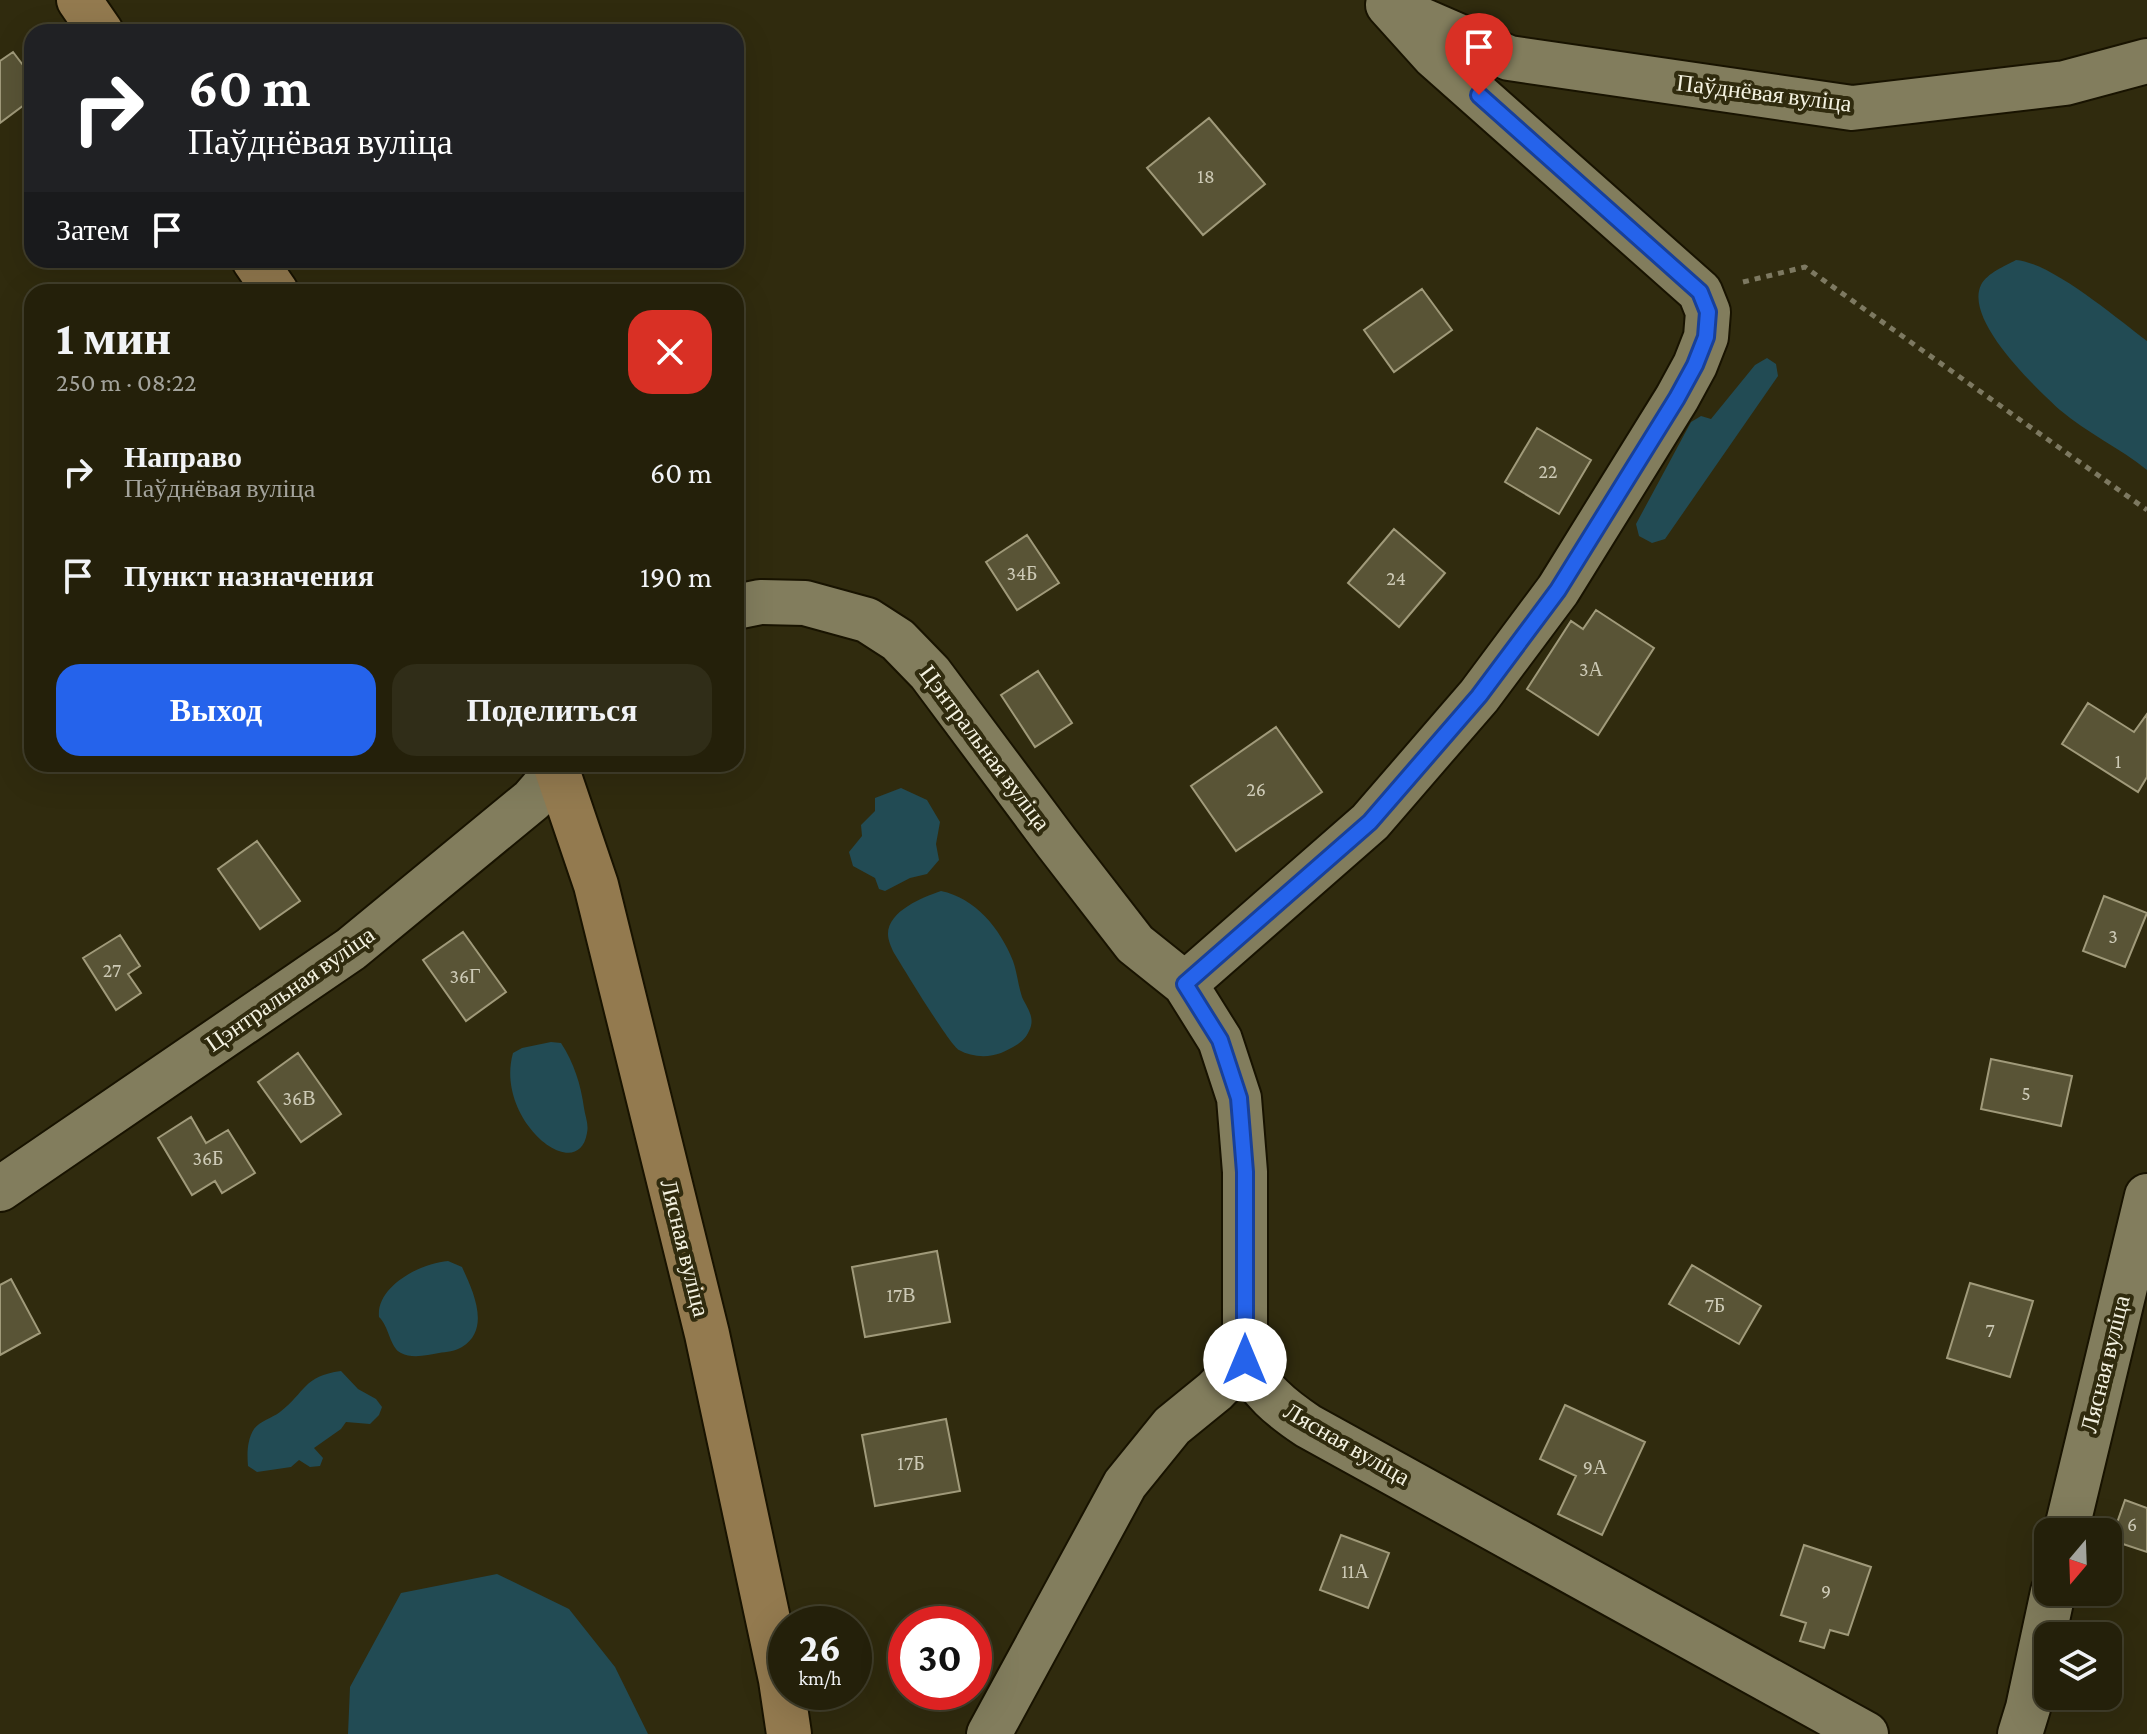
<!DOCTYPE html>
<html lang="ru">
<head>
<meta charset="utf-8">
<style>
	body { margin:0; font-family:"Crimson Pro",serif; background:#302d18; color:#f1f3f6; height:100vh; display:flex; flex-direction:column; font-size:30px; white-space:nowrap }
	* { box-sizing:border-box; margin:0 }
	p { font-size:26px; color:#a3a39c }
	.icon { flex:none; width:44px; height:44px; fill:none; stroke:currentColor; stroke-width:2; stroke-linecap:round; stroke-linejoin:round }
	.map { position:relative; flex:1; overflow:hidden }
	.drawer { position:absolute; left:24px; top:284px; width:720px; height:488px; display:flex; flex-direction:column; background:#24200a; border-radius:24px; box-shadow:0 8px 32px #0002,0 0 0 2px #413e2b }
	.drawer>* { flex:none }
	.top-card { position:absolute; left:24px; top:24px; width:720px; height:244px; border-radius:24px; box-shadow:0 8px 32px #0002,0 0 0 2px #413e2b; background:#202124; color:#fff; overflow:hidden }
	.needle { width:52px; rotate:199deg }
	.controls { position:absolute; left:2034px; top:1518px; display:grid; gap:16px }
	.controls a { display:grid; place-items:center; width:88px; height:88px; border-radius:16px; background:#24200a; box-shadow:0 8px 32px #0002,0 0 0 2px #413e2b; font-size:40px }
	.speed { position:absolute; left:768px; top:1606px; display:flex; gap:16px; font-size:40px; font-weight:700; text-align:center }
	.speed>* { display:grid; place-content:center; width:104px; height:104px; border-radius:50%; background:#24200a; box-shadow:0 8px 32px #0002,0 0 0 2px #413e2b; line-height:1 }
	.speed small { font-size:20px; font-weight:400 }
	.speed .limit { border:12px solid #d22; background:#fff; color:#111 }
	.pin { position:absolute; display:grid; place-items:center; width:68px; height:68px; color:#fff; margin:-82px -34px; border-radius:50% 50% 50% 0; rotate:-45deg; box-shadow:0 0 8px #0007 }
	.pin .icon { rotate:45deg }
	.me { position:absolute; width:88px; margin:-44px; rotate:0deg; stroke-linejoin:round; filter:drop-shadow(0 0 6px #0008) }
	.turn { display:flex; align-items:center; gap:28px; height:168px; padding:0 32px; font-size:36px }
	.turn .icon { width:104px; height:104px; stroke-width:2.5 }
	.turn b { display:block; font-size:56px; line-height:68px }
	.then { display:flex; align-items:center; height:76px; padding:0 32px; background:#0003; gap:16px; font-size:30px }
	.round { display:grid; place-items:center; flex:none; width:84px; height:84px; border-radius:24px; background:#302d18 }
	.headline { display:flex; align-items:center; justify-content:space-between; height:136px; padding:0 32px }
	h1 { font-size:48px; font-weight:700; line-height:60px }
	.primary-button { display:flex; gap:16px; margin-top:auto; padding:16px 32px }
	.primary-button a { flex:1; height:92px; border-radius:24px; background:#2563eb; color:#fff; font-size:32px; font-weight:700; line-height:92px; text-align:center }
	.primary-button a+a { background:#302d18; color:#f1f3f6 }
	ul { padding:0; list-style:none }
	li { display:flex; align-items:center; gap:24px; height:104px; padding:0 32px }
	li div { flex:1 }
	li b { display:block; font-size:30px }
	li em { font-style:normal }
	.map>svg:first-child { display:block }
	.water { fill:#224b54 }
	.building { fill:#595436; stroke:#a09a7a; stroke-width:2 }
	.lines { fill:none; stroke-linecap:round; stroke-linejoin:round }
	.street-casing { stroke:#181300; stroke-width:48 }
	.secondary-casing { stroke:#181300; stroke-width:48 }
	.path { stroke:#7d7961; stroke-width:5; stroke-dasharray:6 6; stroke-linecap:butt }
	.street { stroke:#827d5d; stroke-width:44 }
	.secondary { stroke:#937a4f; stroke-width:44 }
	.route-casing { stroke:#184099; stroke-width:20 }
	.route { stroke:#2563eb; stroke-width:14 }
	.labels { text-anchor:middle; stroke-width:8; stroke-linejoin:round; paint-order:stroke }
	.number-label { font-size:20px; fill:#cdcab6 }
	.street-label { font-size:24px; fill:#f4f2e1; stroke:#302b0e }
</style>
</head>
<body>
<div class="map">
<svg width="2147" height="1734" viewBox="0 0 2147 1734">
	<rect width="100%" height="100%" fill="#302b0e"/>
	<path class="water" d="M2016 260C2052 263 2116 318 2147 341V470C2120 448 2087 433 2060 410 2036 388 1964 320 1981 285 1987 273 2005 266 2016 260Z
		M1767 358 1776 364 1778 376 1674 526 1665 539 1652 543 1639 536 1636 524 1691 422 1701 416 1711 419 1755 365Z
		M901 788 927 800 940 822 936 844 939 860 927 874 910 878 885 891 879 889 875 878 853 866 849 852 862 836 861 825 875 811V798Z
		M941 891C975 898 1000 928 1013 961 1017 972 1018 985 1022 997 1027 1008 1036 1018 1029 1031 1024 1043 1012 1048 1001 1053 988 1058 971 1057 959 1050 949 1044 904 969 894 953 891 947 888 940 888 934 888 911 923 897 941 891Z
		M551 1042 561 1043C574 1063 581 1085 584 1108 585 1116 589 1124 587 1133 578 1187 494 1120 513 1053L522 1048Z
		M448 1261 462 1267C472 1289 492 1329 462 1347 456 1351 446 1352 439 1353 428 1355 412 1359 401 1353 390 1348 389 1326 379 1317 376 1286 421 1263 448 1261Z
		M341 1371 358 1389 376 1399 382 1407 379 1415 370 1424 346 1422 341 1429 314 1448 323 1458 320 1466 310 1467 299 1460 291 1467 257 1472 248 1466C247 1454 247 1440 254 1429 260 1421 272 1418 280 1412 306 1392 303 1376 341 1371Z
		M497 1574 569 1609 615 1667 648 1734H348L350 1687 401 1593Z"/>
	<path class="building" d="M13 52 32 77V99L0 123V61Z
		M1209 118 1265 184 1203 235 1147 168Z
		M1422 289 1452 330 1394 372 1364 330Z
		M1537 428 1591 460 1559 514 1505 482Z
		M1394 529 1445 573 1399 627 1348 583Z
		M1027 535 1059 583 1017 610 986 562Z
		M1596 610 1654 648 1598 735 1527 689 1571 621 1583 629Z
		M1038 671 1072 723 1035 747 1001 695Z
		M2088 703 2134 732 2147 714V777L2138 792 2062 744Z
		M1276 727 1322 792 1236 851 1191 786Z
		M257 841 300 901 260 929 218 869Z
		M2104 896 2147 913 2125 967 2083 951Z
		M463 932 506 992 466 1021 423 960Z
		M120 935 140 966 128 974 141 993 116 1010 83 958Z
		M298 1053 341 1114 301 1142 258 1082Z
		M1991 1059 2072 1076 2061 1126 1981 1109Z
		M191 1117 206 1143 228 1130 255 1173 222 1193 215 1181 192 1195 158 1138Z
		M937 1251 950 1322 865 1337 852 1267Z
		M1692 1265 1761 1306 1739 1344 1669 1304Z
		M11 1279 40 1333 0 1355V1285Z
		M1970 1283 2033 1301 2010 1377 1947 1358Z
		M1565 1405 1645 1442 1602 1535 1558 1514 1576 1476 1540 1459Z
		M946 1419 960 1491 875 1506 862 1435Z
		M2125 1500 2147 1508V1552L2111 1540Z
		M1341 1535 1389 1553 1368 1608 1320 1590Z
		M1804 1545 1871 1567 1848 1635 1830 1630 1824 1648 1800 1641 1806 1623 1781 1615Z"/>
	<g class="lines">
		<g class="street-casing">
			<path id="street" d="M1403 12 1509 58 1852 108 2065 83 2147 61
				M736 607 760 602 805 603 867 620 898 640 930 673 1056 842 1135 944 1185 984 1220 1040 1239 1098 1245 1172V1360C1259 1390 1281 1408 1308 1426L1866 1734
				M1185 984 1370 822 1479 696 1558 590 1677 398 1695 365 1706 337 1708 312 1700 292 1434 56 1388 5
				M0 1189 351 949 532 800 552 777 555 768
				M2066 1532 2147 1196
				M989 1734 1125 1484 1172 1426 1215 1391 1245 1360
				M2020 1734 2028 1708 2053 1592"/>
		</g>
		<g class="secondary-casing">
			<path id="secondary" d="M79 0 101 32
				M254 260 276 292
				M555 764 596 885 707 1334 781 1680 789 1734"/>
		</g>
		<path class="path" d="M1743 282 1805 267 2147 510"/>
		<use href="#street" class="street"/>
		<use href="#secondary" class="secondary"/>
	</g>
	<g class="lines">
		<g class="route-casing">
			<path id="route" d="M1245 1360V1172L1239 1098 1220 1040 1185 984 1370 822 1479 696 1558 590 1677 398 1695 365 1706 337 1708 312 1700 292 1479 95"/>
		</g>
		<use href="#route" class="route"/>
	</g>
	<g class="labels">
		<g class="number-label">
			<text x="1206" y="183">18</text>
			<text x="1548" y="478">22</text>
			<text x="1022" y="580">34Б</text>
			<text x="1396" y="585">24</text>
			<text x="1591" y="676">3А</text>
			<text x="2118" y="768">1</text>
			<text x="1256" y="796">26</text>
			<text x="2113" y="943">3</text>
			<text x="112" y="977">27</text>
			<text x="465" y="983">36Г</text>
			<text x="2026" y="1100">5</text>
			<text x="299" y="1105">36В</text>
			<text x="208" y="1165">36Б</text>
			<text x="901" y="1302">17В</text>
			<text x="1715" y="1312">7Б</text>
			<text x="1990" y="1337">7</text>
			<text x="911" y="1470">17Б</text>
			<text x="1595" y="1474">9А</text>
			<text x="2132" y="1531">6</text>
			<text x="1355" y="1578">11А</text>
			<text x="1826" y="1598">9</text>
		</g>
		<g class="street-label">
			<text transform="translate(1764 93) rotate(7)" y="8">Паўднёвая вуліца</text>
			<text transform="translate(985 748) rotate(53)" y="8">Цэнтральная вуліца</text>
			<text transform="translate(290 989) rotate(-35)" y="8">Цэнтральная вуліца</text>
			<text transform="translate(685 1248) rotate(76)" y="8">Лясная вуліца</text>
			<text transform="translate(2105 1364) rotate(-76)" y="8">Лясная вуліца</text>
			<text transform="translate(1347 1444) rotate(30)" y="8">Лясная вуліца</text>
		</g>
	</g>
</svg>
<div class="controls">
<a><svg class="needle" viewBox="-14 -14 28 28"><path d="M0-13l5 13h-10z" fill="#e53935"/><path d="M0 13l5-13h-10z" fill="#a3a39c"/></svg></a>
<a><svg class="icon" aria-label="layers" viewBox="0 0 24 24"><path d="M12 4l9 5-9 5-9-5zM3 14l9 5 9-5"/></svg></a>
</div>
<div class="speed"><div>26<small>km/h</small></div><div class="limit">30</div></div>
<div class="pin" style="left:1479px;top:95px;background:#d93025"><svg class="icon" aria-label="arrive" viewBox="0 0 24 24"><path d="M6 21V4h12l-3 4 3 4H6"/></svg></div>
<svg class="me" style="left:1245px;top:1360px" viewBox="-20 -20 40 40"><circle r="19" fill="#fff"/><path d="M0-13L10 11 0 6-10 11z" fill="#2563eb"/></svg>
<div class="top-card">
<div class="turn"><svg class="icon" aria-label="right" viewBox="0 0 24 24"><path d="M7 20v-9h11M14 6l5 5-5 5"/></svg><div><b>60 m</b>Паўднёвая вуліца</div></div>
<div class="then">Затем<svg class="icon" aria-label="arrive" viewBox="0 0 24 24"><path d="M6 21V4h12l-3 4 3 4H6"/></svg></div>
</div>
<section class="drawer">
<div class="headline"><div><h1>1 мин</h1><p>250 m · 08:22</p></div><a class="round" style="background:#d93025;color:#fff"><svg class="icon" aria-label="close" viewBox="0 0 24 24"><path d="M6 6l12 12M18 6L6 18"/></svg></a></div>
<ul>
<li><svg class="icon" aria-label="right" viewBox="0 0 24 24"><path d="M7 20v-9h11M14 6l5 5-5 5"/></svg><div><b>Направо</b><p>Паўднёвая вуліца</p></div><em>60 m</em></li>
<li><svg class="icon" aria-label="arrive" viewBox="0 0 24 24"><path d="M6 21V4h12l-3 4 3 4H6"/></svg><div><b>Пункт назначения</b></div><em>190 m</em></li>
</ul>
<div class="primary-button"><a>Выход</a><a>Поделиться</a></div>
</section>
</div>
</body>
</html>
